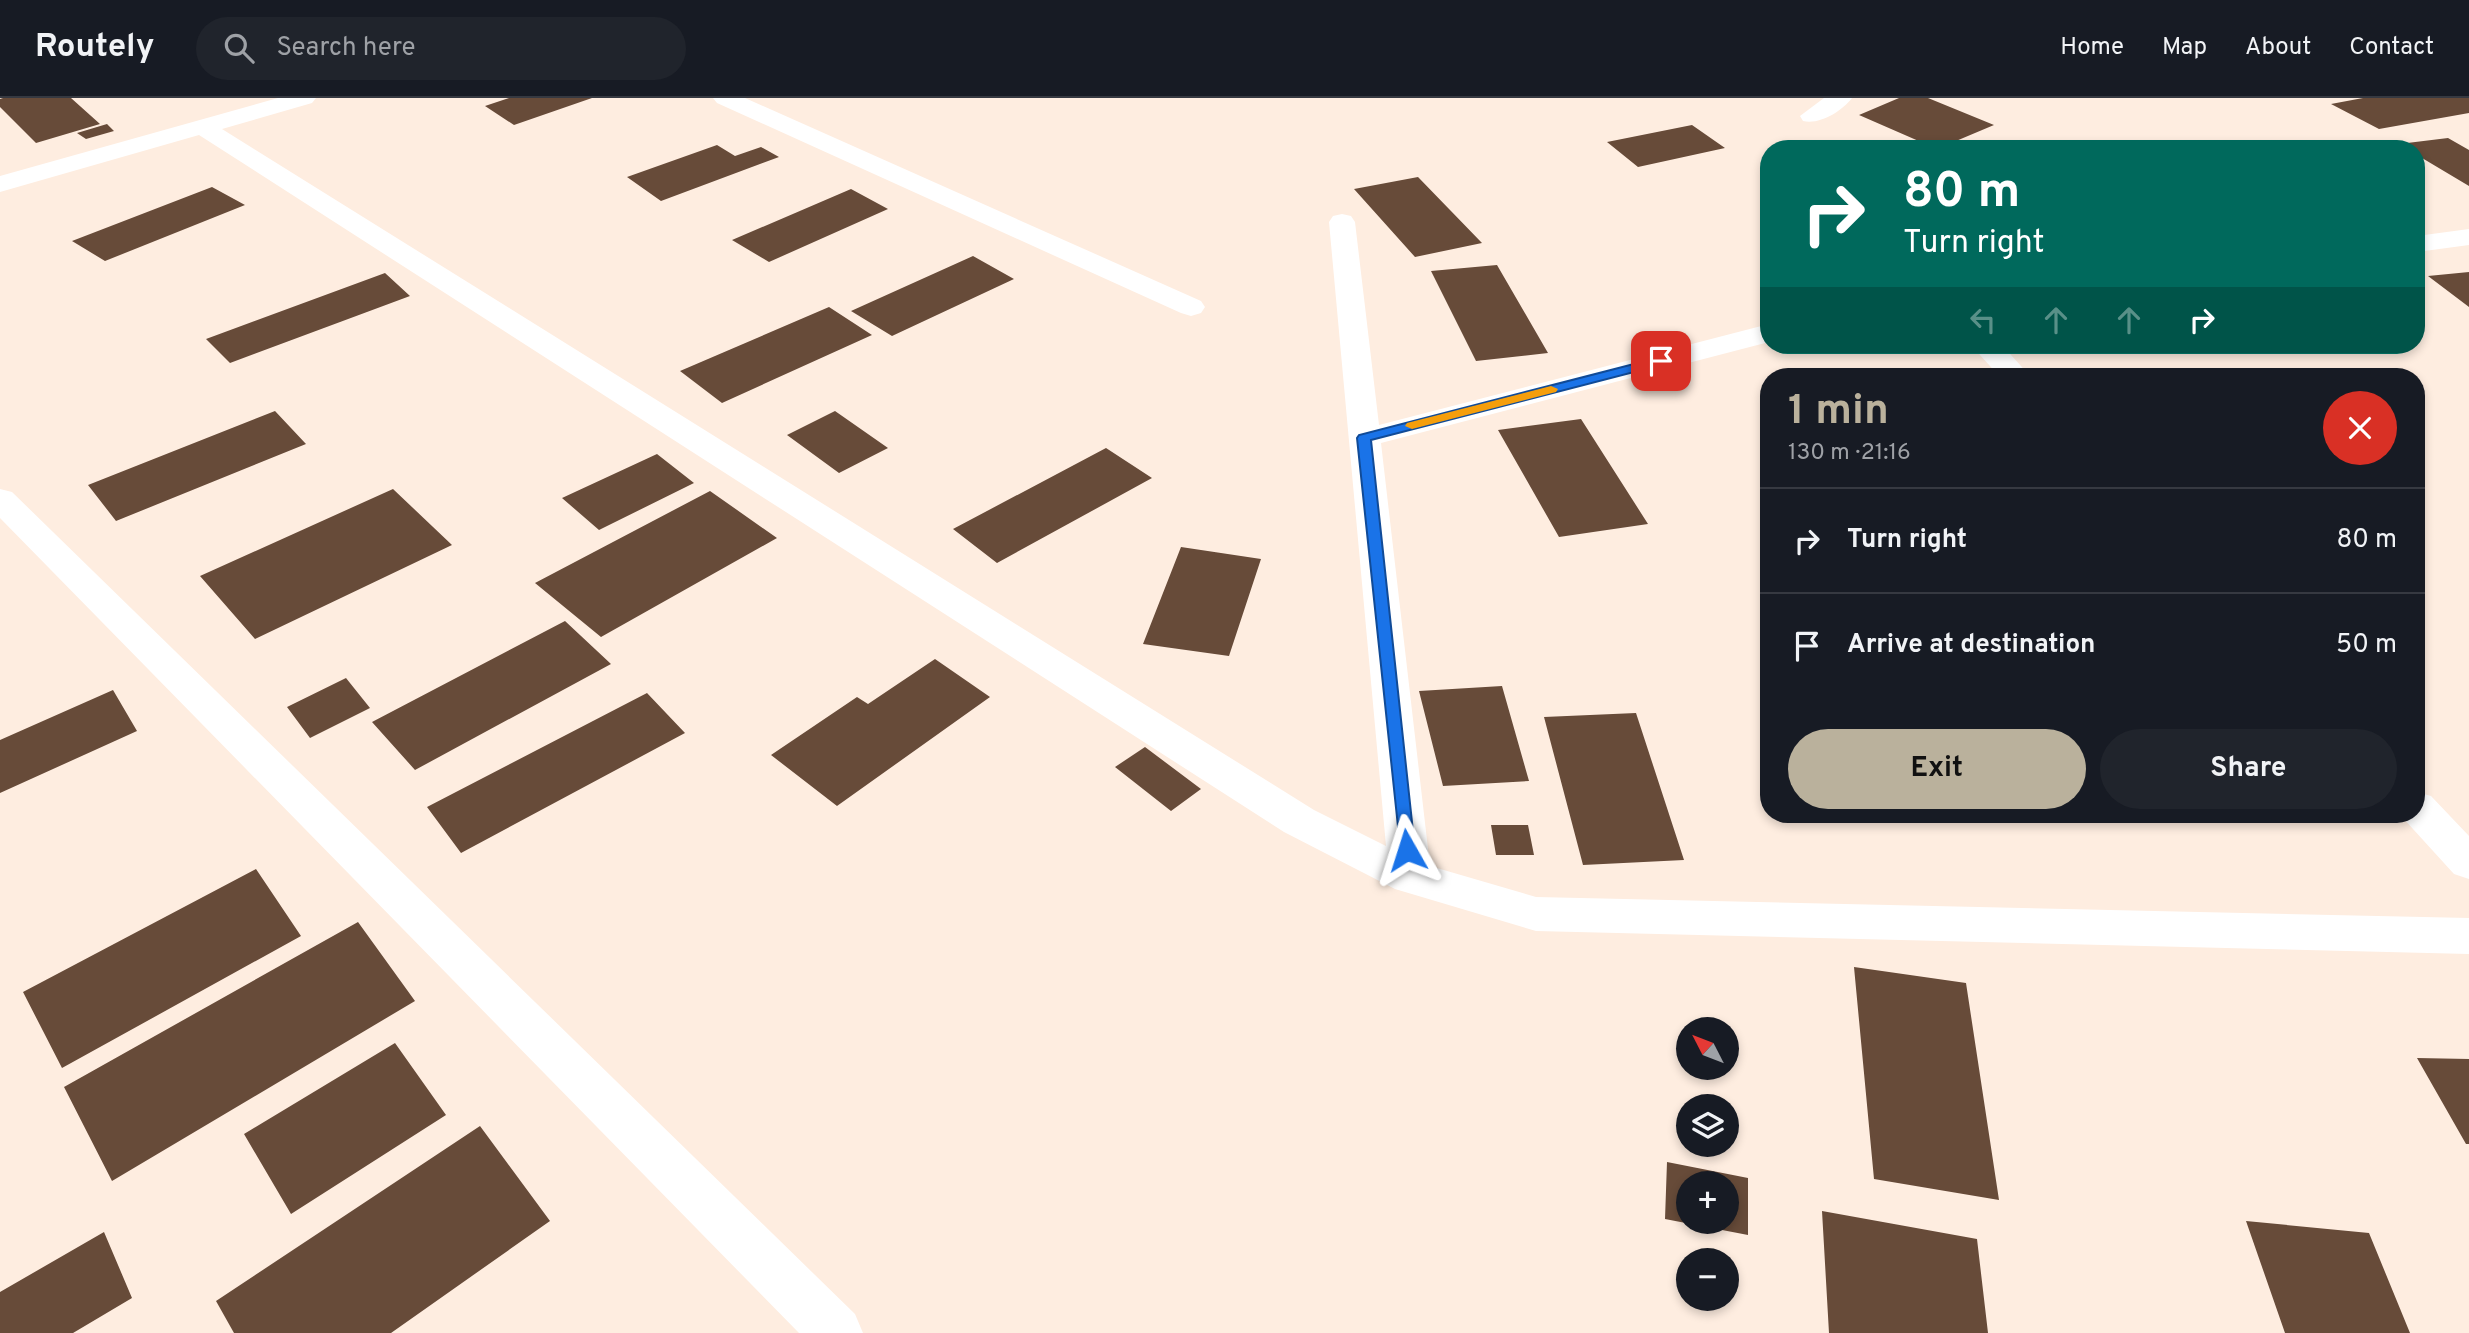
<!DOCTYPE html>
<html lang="en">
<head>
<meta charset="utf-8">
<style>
	body { margin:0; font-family:Overpass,sans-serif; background:#20242c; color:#f1f3f6; height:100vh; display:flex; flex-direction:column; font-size:26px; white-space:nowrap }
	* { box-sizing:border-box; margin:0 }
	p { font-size:23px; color:#9ea1a6 }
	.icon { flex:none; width:38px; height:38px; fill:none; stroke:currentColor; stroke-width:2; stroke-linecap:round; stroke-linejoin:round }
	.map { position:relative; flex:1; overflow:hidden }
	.drawer { position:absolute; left:1760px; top:270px; width:665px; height:455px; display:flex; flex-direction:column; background:#171b24; border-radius:28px; box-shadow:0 4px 10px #0003 }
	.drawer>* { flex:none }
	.guide { position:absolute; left:1760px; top:42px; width:665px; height:214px; border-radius:28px; box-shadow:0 4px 10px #0003; background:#00695c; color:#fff; overflow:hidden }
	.needle { width:46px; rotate:312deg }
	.controls { position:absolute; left:1676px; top:919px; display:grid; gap:14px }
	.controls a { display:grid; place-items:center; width:63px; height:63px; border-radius:50%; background:#171b24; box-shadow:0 4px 10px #0003; font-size:35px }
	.pin { position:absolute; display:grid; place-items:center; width:60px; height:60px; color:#fff; margin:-30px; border-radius:14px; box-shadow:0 4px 10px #0006 }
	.me { position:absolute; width:77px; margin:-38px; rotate:354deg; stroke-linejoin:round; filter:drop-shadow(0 0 5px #0008) }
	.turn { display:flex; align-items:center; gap:24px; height:147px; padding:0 28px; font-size:32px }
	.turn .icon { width:91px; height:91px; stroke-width:2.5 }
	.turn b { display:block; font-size:49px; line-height:60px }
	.lanes { display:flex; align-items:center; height:66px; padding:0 28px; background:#0003; justify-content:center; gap:35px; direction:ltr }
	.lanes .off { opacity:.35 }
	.round { display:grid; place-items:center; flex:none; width:74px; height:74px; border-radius:37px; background:#20242c }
	.headline { display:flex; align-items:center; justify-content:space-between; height:119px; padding:0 28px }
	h1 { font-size:42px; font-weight:700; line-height:52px; color:#bab19c }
	.action { display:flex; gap:14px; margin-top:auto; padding:14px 28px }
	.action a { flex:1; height:80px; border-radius:42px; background:#bab19c; color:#111; font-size:28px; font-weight:700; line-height:80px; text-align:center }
	.action a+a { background:#20242c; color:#f1f3f6 }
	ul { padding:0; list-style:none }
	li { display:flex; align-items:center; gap:21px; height:105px; padding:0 28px; border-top:2px solid #363941 }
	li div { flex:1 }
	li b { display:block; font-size:26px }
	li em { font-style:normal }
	header { display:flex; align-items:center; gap:42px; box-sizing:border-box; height:98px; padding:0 35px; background:#171b24; border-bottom:2px solid #363941 }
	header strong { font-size:33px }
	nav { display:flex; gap:38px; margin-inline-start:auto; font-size:24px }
	.search { width:490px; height:63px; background:#20242c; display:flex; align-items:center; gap:18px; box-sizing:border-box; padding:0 24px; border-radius:38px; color:#9ea1a6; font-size:26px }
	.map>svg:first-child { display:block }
	.building { fill:#674b39; fill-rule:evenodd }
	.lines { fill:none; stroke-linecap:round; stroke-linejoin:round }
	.street { fill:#fff; fill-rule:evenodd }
	.route { fill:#1a73e8; stroke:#114b97; stroke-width:2 }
	.slow { fill:#f59e0b }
</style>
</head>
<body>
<header>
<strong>Routely</strong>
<div class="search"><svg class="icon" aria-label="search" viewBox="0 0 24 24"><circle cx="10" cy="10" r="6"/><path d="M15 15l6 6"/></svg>Search here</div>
<nav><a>Home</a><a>Map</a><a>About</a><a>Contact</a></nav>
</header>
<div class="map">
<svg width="2469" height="1235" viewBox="0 0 2469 1235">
	<rect width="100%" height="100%" fill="#feede0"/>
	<path class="building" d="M3 0H71L100 26 36 45 0 9V1Z
		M509 0H592L514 27 485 8Z
		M1899 0H1928L1994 27 1937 51 1859 17Z
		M2363 0H2469V15L2379 31 2331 6Z
		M107 26 114 33 86 41 77 35Z
		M1692 27 1725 50 1638 69 1607 44Z
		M2448 40 2469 52V88L2417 57V51H2406L2399 46Z
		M717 47 735 58 761 49 779 59 661 103 627 79Z
		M1418 79 1482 145 1415 159 1354 91Z
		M212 89 245 107 105 163 72 143Z
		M851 91 888 111 769 164 732 142Z
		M973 158 1014 181 892 238 851 213Z
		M1497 167 1548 255 1476 263 1431 173Z
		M2469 174V209L2428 178Z
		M385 175 410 198 230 265 206 241Z
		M829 209 872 237 722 305 680 273Z
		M275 313 306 346 116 423 88 387Z
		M835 313 888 350 839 375 787 337Z
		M1581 321 1648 426 1559 439 1498 332Z
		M1106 350 1152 380 997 465 953 431Z
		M657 356 694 385 599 432 562 400Z
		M393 391 452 447 255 541 200 478Z
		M710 393 777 440 601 539 535 485Z
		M1181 449 1261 461 1229 558 1143 546Z
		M565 523 611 566 415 672 372 624Z
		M935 561 990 599 837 708 771 657 857 599 868 606Z
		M346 580 370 610 310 640 287 609Z
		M1502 588 1529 683 1443 688 1419 593Z
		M113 592 137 633 0 695V642Z
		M647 595 685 635 461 755 427 709Z
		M1636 615 1684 762 1583 767 1544 619Z
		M1145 649 1201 691 1171 713 1115 669Z
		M1491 727H1528L1534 757H1496Z
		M256 771 301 838 62 970 23 894Z
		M358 824 415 903 112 1083 64 989Z
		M1854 869 1966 885 1999 1102 1874 1081Z
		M395 945 446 1017 291 1116 244 1036Z
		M2417 960 2469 961V1046H2466Z
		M480 1028 550 1123 391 1235H234L216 1203Z
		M1667 1064 1748 1080V1137L1665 1121ZM1689 1085H1727V1124H1689Z
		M1822 1113 1977 1141 1988 1235H1829Z
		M2246 1123 2369 1135 2410 1235H2285Z
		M104 1134 132 1200 73 1235H0V1194Z"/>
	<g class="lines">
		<path class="street" d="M278 0H316L312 5 222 31 1314 712 1386 748 1329 124 1333 118 1342 116 1351 118 1355 124 1379 327 1769 226V244L1381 345 1430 768 1536 799 2469 820V856L1536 833 1395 791 1284 734 199 37 0 94V78Z
			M713 0H745L1201 203 1205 209 1201 215 1191 218 1181 215 717 5Z
			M1824 0H1852C1842 13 1820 27 1803 23L1800 18Z
			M2469 131V147L2417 154V138Z
			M1971 247H2002L2030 278H1999Z
			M0 391 12 394 855 1216 863 1235H799L0 420Z
			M2417 694 2431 698 2469 738V781L2454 776 2403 720 2400 716H2417Z"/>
	</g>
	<path class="route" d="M1661 259 1665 260V266L1371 342 1415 752 1413 757H1401L1357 340 1359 337Z"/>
	<path class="slow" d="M1551 288 1558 291 1556 294 1412 331 1405 328 1407 325Z"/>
</svg>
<div class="controls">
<a><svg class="needle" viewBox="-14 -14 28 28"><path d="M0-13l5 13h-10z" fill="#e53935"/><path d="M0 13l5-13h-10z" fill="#9ea1a6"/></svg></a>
<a><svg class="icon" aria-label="layers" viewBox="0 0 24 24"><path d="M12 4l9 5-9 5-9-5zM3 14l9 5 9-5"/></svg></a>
<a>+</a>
<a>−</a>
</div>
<div class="pin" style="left:1661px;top:263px;background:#d93025"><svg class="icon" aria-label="arrive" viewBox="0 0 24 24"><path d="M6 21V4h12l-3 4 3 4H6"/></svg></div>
<svg class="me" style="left:1407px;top:752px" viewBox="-20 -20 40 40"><path d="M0-17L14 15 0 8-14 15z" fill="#1a73e8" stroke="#fff" stroke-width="4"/></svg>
<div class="guide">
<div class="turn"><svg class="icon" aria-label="right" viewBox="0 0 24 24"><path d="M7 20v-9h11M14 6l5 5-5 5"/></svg><div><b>80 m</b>Turn right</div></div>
<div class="lanes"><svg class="icon off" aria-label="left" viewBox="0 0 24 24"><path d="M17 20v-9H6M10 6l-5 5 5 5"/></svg><svg class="icon off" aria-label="ahead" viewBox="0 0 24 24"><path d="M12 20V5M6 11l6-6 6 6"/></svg><svg class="icon off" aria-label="ahead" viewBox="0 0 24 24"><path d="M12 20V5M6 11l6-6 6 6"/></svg><svg class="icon" aria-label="right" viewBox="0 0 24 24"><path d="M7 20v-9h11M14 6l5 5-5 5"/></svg></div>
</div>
<section class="drawer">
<div class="headline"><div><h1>1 min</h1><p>130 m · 21:16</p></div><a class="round" style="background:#d93025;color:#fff"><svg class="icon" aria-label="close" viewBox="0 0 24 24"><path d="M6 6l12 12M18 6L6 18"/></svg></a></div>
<ul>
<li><svg class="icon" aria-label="right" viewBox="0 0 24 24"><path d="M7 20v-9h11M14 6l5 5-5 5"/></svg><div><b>Turn right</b></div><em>80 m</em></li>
<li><svg class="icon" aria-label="arrive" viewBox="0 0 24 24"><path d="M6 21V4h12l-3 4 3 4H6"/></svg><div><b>Arrive at destination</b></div><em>50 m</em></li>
</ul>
<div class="action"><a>Exit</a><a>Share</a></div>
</section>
</div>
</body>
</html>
